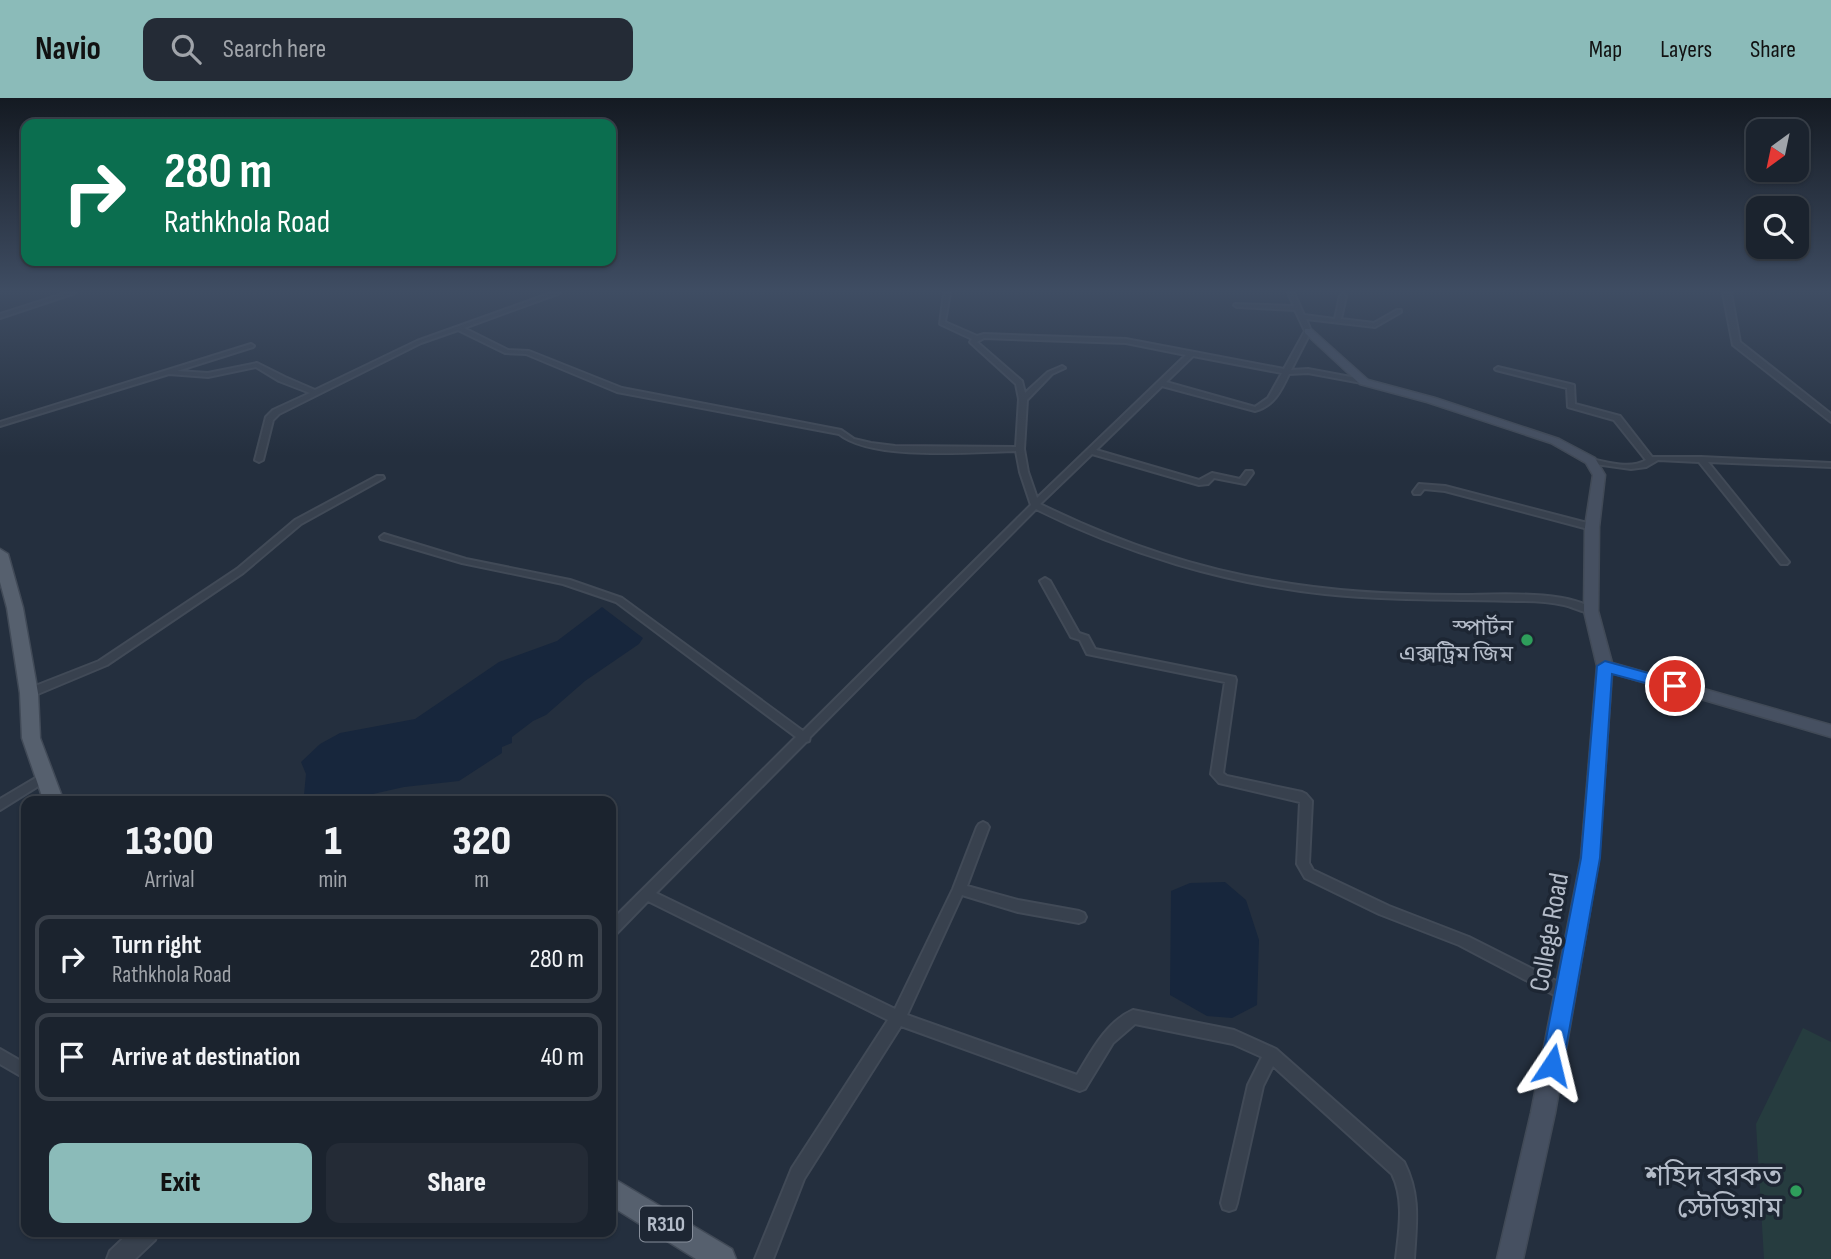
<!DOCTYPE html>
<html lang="en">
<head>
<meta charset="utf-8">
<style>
	body { margin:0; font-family:"Sofia Sans Condensed","Noto Sans Bengali",sans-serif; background:#242b36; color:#f1f3f6; height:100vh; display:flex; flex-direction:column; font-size:26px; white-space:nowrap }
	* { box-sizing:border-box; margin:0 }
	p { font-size:23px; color:#a0a4aa }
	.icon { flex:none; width:38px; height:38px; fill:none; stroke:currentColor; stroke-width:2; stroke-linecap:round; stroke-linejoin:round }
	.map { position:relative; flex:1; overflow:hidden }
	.side { position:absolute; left:21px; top:698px; width:595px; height:441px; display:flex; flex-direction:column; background:#1b232e; border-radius:14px; box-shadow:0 2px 5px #0004,0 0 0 2px #39404a }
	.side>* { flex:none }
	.top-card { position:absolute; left:21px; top:21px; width:595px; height:147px; border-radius:14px; box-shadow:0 2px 5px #0004,0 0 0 2px #39404a; background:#0b6e4f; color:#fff; overflow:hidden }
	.needle { width:46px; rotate:213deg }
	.tools { position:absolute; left:1746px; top:21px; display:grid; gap:14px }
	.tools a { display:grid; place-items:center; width:63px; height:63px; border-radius:14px; background:#1b232e; box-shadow:0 2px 5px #0004,0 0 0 2px #39404a; font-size:35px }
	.pin { position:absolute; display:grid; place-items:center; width:60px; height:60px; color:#fff; margin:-30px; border:4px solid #fff; border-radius:50%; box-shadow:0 2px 7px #0007 }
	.me { position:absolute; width:77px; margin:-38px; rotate:10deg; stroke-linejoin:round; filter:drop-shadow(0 0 5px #0008) }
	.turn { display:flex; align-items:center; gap:24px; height:147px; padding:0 28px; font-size:32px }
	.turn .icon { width:91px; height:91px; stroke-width:2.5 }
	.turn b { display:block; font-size:49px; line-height:60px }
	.eta { display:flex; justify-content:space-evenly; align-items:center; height:119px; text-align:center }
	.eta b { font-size:42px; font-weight:800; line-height:49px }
	.cta { display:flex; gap:14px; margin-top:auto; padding:14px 28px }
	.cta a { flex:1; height:80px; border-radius:14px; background:#8bbbb9; color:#111; font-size:28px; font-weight:800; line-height:80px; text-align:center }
	.cta a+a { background:#242b36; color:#f1f3f6 }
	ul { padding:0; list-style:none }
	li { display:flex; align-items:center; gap:21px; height:88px; margin:0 14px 10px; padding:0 14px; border:4px solid #39404a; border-radius:14px }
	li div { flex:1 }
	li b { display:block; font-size:26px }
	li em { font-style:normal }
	header { display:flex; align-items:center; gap:42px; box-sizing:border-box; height:98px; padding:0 35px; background:#8bbbb9; color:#111 }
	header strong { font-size:33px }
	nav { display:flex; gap:38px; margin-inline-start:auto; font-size:24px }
	.search { width:490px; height:63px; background:#242b36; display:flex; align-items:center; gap:18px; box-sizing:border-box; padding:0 24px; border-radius:14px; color:#a0a4aa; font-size:26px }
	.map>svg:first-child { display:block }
	.green { fill:#263c3f }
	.water { fill:#17263c }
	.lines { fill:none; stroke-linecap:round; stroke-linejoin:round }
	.minor-casing { stroke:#414a57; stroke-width:4 }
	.tertiary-casing { stroke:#414a57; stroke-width:4 }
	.secondary-casing { stroke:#414a57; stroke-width:3 }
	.primary-casing { stroke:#414a57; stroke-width:3 }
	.minor { fill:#38414e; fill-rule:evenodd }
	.tertiary { fill:#38414e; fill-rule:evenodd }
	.secondary { fill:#465061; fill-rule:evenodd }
	.primary { fill:#56606e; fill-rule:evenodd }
	.route { fill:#1a73e8; stroke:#114b97; stroke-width:2 }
	.leisure-dot { fill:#2e9e5b; stroke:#1d2633; stroke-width:2.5 }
	.labels { text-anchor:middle; stroke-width:7; stroke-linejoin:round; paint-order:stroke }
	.shield { fill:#1d2633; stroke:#878f9c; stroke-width:2 }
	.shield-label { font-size:21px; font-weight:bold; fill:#b4bcc9 }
	.poi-label { font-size:23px; fill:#b4bcc9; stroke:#1d2633; text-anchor:end }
	.near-street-label { font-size:28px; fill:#b4bcc9; stroke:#1d2633 }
	.near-poi-label { font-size:28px; fill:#b4bcc9; stroke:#1d2633; text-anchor:end }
</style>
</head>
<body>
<header>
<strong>Navio</strong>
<div class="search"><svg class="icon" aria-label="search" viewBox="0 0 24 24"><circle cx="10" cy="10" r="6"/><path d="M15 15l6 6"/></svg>Search here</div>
<nav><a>Map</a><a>Layers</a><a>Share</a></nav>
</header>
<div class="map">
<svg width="1831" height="1161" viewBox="0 0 1831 1161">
	<rect width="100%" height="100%" fill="#242f3e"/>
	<path class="green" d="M1803 930 1831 944V1161H1764L1756 1026Z"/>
	<path class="water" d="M602 509 643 540 639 546 585 583 546 617 533 623 512 639V645L502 649V655L459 683 404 689 342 703 304 697 306 676 301 664 320 646 340 635 415 621 499 564 557 543Z
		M1225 784 1246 802 1259 842 1257 907 1232 920 1207 918 1170 897 1171 793 1190 785Z"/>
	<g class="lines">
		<g class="minor-casing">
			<path id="minor" d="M66 195H75L0 220V216Z
				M551 195H560L464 230 508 252 529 253 622 290 841 332 854 341 871 345 895 348 1016 349 1019 301 1016 286 971 245 970 244 972 241 940 226 944 195H950L945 224 977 238 984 236 1126 241 1284 271 1305 233 1295 212 1237 209 1234 207 1235 206 1294 208 1288 195H1294L1304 217 1335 221 1340 198 1343 196 1346 198 1341 221 1374 225 1397 212H1401V214L1375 229 1306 221 1311 233 1291 272 1308 271 1367 282V286L1308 275 1289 276C1281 293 1274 308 1255 313L1162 288 1096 352 1199 382 1212 375 1240 381 1246 373H1252L1253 375 1245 386 1214 380 1208 386 1199 387 1092 356 1040 406C1113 442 1194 470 1273 483 1335 494 1398 497 1460 497 1494 497 1569 491 1596 513L1594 515C1585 516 1574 509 1564 507 1550 504 1536 503 1522 503 1456 501 1391 503 1325 496 1227 486 1124 455 1036 411L810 639 809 643 806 644 656 795 895 911 953 791 977 729 979 726 983 724 987 726 989 729 967 788 1018 802 1079 813 1084 815 1086 819 1084 823 1079 825 1018 814 962 797 907 917 1077 977C1091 954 1106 924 1133 912L1234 932 1276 951 1404 1064C1421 1098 1416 1125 1414 1161H1396C1399 1133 1405 1102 1392 1076L1273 968 1263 988 1237 1105 1235 1111 1229 1113 1223 1111 1221 1105 1248 987 1262 959 1233 946 1135 926 1113 945 1085 991 1080 993 901 928 804 1081 773 1161H755L792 1070 888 922 648 803 616 836 611 838V823L796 639 616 504 563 486 462 465 381 441 380 439 384 436 466 461 570 482 622 500 803 633 1031 407 1020 374 1016 353C972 354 872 363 839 336L617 294 526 256 505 255 458 232 421 245 279 316 273 322 263 362 259 364 255 362 266 319 273 312 310 295 279 283 256 269 208 279 169 276 0 328V324L251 246 254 248 253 249 177 273 208 275 257 265 285 279 315 292 417 243ZM984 240 1126 245 1186 257 1037 400 1028 374 1024 351 1027 302 1052 276 1065 270 1062 268 1048 274 1025 295 1022 283 977 244ZM1193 258 1282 275 1268 300 1255 309 1166 284Z
				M1498 269 1574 287 1575 306 1620 318 1652 359H1701L1831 365V369L1708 364 1789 464 1787 466H1781L1699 364 1658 362 1646 369 1631 371 1588 365V361H1591C1608 364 1630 372 1646 362L1614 322 1568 309 1567 290 1496 272 1495 271Z
				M377 378H383L384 380 301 426 243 475 107 567 33 598H25L24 595 25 592 99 563 237 471 295 422Z
				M1419 386 1445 388 1595 427 1596 429 1592 432 1445 393 1424 391 1420 396H1414L1413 394Z
				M1045 480 1050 483 1079 535 1088 538 1095 551 1235 579 1236 582 1223 675 1227 678 1302 694 1306 696 1312 703 1309 765 1313 772 1389 808 1469 839 1570 890 1572 895 1570 900 1565 901 1560 900 1459 847 1379 816 1305 780 1297 766 1300 704 1219 685 1211 676 1225 584 1087 556 1080 542 1071 539 1070 537 1040 483Z
				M44 675 48 676 50 679 48 682 0 712V701Z
				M0 951 26 966V981L0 966Z"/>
		</g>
		<g class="tertiary-casing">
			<path id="tertiary" d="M1723 195H1731L1740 244 1831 316V324L1733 247Z
				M130 1134H158L155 1142 135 1161H107L110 1153Z"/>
		</g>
		<g class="secondary-casing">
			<path id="secondary" d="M1305 231H1311L1368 282 1435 300 1559 341 1595 360 1605 377 1599 429 1598 513 1612 565 1831 627V639L1612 575 1599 760 1555 1015 1523 1161H1497L1531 1015 1581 760 1597 568 1584 513 1585 429 1593 377 1586 365 1551 345 1427 304 1360 286 1305 235Z"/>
		</g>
		<g class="primary-casing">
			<path id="primary" d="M0 451 8 456 23 510 38 595 40 640 64 704H44L22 640 20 595 7 510 0 484Z
				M611 1079 732 1151 736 1161H696L611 1108Z"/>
		</g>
		<use href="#minor" class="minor"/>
		<use href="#tertiary" class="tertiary"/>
		<use href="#secondary" class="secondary"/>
		<use href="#primary" class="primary"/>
	</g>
	<linearGradient id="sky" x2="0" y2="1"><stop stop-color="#141a22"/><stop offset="0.54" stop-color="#3f4d63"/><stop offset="1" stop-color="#3f4d63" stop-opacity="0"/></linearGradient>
	<rect width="1831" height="358" fill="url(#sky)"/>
	<path class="route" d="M1605 563 1681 584 1683 588 1675 593 1612 576 1600 760 1563 967 1560 975 1552 978 1544 975 1541 967 1581 760 1597 568Z"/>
	<g class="leisure-dot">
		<circle cx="1527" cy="542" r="7"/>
		<circle cx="1796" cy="1093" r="7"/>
	</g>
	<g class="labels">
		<rect class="shield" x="640" y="1108.5" width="52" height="35" rx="5"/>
		<g class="shield-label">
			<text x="666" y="1133">R310</text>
		</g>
		<g class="poi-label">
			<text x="1513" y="537">স্পার্টন<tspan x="1513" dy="26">এক্সট্রিম জিম</tspan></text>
		</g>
		<g class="near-street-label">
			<text transform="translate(1548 834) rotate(-80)" y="10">College Road</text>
		</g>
		<g class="near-poi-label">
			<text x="1782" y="1087">শহিদ বরকত<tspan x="1782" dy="32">স্টেডিয়াম</tspan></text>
		</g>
	</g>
</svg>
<div class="tools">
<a><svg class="needle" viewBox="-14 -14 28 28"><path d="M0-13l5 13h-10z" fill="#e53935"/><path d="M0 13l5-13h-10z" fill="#a0a4aa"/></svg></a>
<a><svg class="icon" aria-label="search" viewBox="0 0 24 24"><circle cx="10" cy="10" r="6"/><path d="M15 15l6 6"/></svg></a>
</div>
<div class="pin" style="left:1675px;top:588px;background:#d93025"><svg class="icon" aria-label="arrive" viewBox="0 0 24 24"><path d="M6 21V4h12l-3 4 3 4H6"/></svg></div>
<svg class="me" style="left:1552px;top:967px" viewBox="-20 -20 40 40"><path d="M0-17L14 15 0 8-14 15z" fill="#1a73e8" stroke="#fff" stroke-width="4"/></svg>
<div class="top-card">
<div class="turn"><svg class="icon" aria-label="right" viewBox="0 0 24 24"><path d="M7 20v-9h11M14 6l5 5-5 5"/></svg><div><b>280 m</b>Rathkhola Road</div></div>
</div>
<section class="side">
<div class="eta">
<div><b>13:00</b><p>Arrival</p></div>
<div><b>1</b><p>min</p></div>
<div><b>320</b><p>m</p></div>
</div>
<ul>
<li><svg class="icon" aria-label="right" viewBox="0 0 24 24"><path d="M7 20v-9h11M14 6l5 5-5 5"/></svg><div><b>Turn right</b><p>Rathkhola Road</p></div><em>280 m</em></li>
<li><svg class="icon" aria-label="arrive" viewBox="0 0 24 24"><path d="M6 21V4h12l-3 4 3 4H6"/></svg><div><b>Arrive at destination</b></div><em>40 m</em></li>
</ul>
<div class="cta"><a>Exit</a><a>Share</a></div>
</section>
</div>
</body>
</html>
